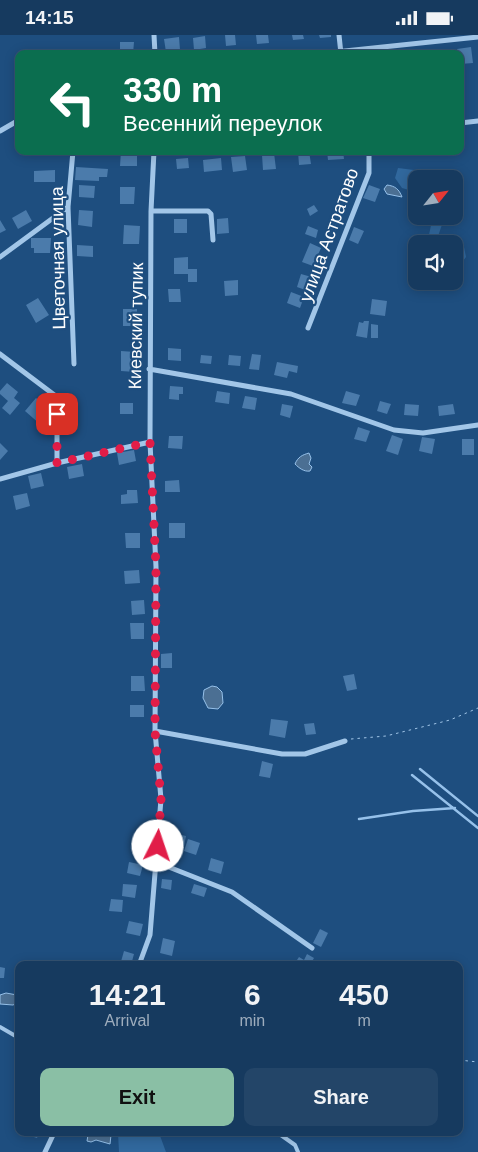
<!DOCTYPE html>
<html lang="en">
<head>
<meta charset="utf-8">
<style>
	body { margin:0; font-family:Arial,sans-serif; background:#234568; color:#f1f3f6; height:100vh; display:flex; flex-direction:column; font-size:19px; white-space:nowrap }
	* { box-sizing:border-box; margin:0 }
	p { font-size:16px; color:#9eadbd }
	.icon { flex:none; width:28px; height:28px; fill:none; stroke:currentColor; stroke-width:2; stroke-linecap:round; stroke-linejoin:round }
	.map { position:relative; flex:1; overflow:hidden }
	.sheet { position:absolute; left:15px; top:926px; width:448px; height:175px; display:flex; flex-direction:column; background:#163a5f; border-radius:10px; box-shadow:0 2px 12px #0003,0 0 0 1px #355474 }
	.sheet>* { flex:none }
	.guide { position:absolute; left:15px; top:15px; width:449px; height:105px; border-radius:10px; box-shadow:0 2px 12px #0003,0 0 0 1px #355474; background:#0b6e4f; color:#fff; overflow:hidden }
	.needle { width:32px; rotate:60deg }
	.fabs { position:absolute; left:408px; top:135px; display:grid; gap:10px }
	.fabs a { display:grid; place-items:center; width:55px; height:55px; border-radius:10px; background:#163a5f; box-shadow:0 2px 12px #0003,0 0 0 1px #355474; font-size:25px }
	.pin { position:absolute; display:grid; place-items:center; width:42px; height:42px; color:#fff; margin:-21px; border-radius:10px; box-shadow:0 2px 8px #0006 }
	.me { position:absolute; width:55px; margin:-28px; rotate:4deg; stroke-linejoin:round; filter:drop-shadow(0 0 4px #0008) }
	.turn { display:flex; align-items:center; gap:18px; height:105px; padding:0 25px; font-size:22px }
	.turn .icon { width:65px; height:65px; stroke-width:2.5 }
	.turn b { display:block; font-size:35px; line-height:42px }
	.eta { display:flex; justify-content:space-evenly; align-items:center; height:85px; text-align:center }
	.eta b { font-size:30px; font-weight:700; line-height:35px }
	.cta { display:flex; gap:10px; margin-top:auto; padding:10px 25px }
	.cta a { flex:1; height:58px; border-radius:10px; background:#8abfa5; color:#111; font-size:20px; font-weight:700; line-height:58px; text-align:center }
	.cta a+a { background:#234568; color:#f1f3f6 }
	.status { display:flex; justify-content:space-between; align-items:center; height:35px; padding:0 25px; background:#163a5f; direction:ltr }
	.status svg { height:14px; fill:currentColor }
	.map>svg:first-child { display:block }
	.green { fill:#31689d }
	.water { fill:#4b6f93; stroke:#96c1ea }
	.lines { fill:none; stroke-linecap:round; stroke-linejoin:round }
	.stream { stroke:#96c1ea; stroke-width:2.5 }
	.building { fill:#4b7bab }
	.path { stroke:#a2c6e8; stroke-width:1; stroke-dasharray:2.5 4; stroke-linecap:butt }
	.lane { stroke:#a2c6e8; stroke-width:4 }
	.street { stroke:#a2c6e8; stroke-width:5 }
	.route { stroke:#e11d48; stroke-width:9; stroke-dasharray:0 16.2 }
	.labels { text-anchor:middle; stroke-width:4.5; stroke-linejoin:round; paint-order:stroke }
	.street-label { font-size:18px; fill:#fff; stroke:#1e4e7f }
</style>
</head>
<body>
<div class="status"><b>14:15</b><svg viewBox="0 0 49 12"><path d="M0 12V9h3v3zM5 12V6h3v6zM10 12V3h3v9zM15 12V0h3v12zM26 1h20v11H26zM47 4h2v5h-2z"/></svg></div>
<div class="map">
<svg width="478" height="1117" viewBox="0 0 478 1117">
	<rect width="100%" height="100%" fill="#1e4e7f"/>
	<path class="green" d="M398 133 414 135 435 144H416V157L402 153 395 143Z
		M433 181H445L436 207 440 209H427Z
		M454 212H464L466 222 459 231 454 230Z
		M118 1098H159L166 1117H119Z"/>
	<path class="water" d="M387 150C395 151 399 154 402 162L387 159 384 154Z
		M309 418 311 423 309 429 312 432 310 436C304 437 299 433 295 429 298 422 302 420 309 418Z
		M212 651 217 652 222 657 223 668 218 674 208 673 203 663 204 655Z
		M6 958 17 960 19 967 13 970 0 969V960Z
		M91 1098H109L111 1100 110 1109 96 1105 91 1107 87 1106 88 1100Z"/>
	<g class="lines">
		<path class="stream" d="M420 734 478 781
			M412 740 478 793
			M359 784 413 776 455 773"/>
	</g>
	<path class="building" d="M225 0H235L236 10 226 11Z
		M256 0H268L269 8 257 9Z
		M292 0H303L304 4 293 5Z
		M319 0H331V2L320 3Z
		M205 1 206 13 194 15 193 3Z
		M179 2 180 15 166 17 164 4Z
		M120 7H134L133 19H120Z
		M471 12 473 28 460 29V19H457V14Z
		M448 14V19H434V16Z
		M121 116H137V131H120Z
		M298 116H309L311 129 299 130Z
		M327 116H343L344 124 328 125Z
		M274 118 276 134 263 135 262 120Z
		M245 121 247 135 233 137 231 122Z
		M188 123 189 133 177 134 176 124Z
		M221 123 222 135 204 137 203 125Z
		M76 132 108 134 107 142H99V146L75 145Z
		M55 135V147H34V136Z
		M79 150 95 151 94 163 79 162Z
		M369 150 380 154 375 167 363 163Z
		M120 152H135L134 169H120Z
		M314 170 318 176 310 181 307 174Z
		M26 175 32 186 18 194 12 183Z
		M79 175 93 176 92 192 78 190Z
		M338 176 343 179 340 184 335 182Z
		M228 183 229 198 217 199V184Z
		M174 184H187V198H174Z
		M0 185 6 195 0 198Z
		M332 188 338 190 335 198 329 195Z
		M124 190 140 191 139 209H123Z
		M308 191 318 195 316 203 305 199Z
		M354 192 364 196 358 209 349 205Z
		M31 203H51L50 218H34V213H31Z
		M310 208 321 213 313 231 302 227Z
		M77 210 93 211V222L77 221Z
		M188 222V234H197V247H188V239H174V223Z
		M301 239 315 243 311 257 297 252Z
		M238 245V260L225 261 224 246Z
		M168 254H180L181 267H169Z
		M291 257 304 262 300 273 287 268Z
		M38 263 49 280 36 288 26 270Z
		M372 264 387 266 385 281 370 279Z
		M123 274H137V291H123Z
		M364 286H369L367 303 356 301 359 287 363 288Z
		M371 289 378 290V303H371Z
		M168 313 181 314V326L168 325Z
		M121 316 135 317V337L121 336Z
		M252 319 261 320 259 335 249 334Z
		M201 320 212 321 211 329 200 328Z
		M229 320 241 321 240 331 228 330Z
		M277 327 298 331 297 338 289 336 287 343 274 340Z
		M7 348 18 357 14 363 20 368 10 380 2 373 8 366 0 359V356Z
		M170 351 183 352V359H179V365L169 364Z
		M217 356 230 358 229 369 215 367Z
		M346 356 360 360 356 371 342 368Z
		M245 361 257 363 255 375 242 373Z
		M36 363 52 376 41 390 25 376Z
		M380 366 391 369 387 379 377 376Z
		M120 368H133V379H120Z
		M282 369 293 371 290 383 280 380Z
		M405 369 419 370 418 381 404 380Z
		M453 369 455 379 439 381 438 371Z
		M358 392 370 396 366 407 354 404Z
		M392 400 403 404 398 420 386 416Z
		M169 401H183L182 414 168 413Z
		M422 402 435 404 432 419 419 416Z
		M462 404H474V420H462Z
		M0 408 8 416 0 425Z
		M134 415 136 426 119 430 117 418Z
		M82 429 84 441 69 444 67 432Z
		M41 438 44 451 31 454 28 441Z
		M179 445 180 457H165V446Z
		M127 455H137L138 468 121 469V460L127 459Z
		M27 458 30 471 16 475 13 461Z
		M169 488H185V503H169Z
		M125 498H140V513H126Z
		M139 535 140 548 125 549 124 536Z
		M144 565 145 579 132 580 131 566Z
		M130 588H144V604H131Z
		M172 618V633H161V619Z
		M354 639 357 654 347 656 343 641Z
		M131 641H144L145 656H131Z
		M130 670H144V682H130Z
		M271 684 288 686 285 703 269 700Z
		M314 688 316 699 306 700 304 689Z
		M262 726 273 729 270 743 259 741Z
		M173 798 186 801 184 811 171 807Z
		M188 804 200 808 196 820 184 816Z
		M211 823 224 827 221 839 208 835Z
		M129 827 143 830 140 841 127 838Z
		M162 844 172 845 171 855 161 853Z
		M123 849 137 850 135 863 122 861Z
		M194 849 207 853 204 862 191 858Z
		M111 864 123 865 122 877 109 876Z
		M129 886 143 889 140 901 126 898Z
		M320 894 328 898 321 912 313 908Z
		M163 903 175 906 172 921 160 918Z
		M124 916 134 919 131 930H120Z
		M307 919 314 923 310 930H298L295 928 299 922 304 925Z
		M0 932 5 933 4 943H0Z
		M22 1098H39L37 1103Z"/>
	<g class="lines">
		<path class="path" d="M351 704 386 701 450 685 478 673
			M459 1025 478 1027"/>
		<path class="lane" d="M0 992 19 1003
			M278 1098 295 1110 298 1117"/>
		<path class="street" d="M154 0 155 19
			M339 0 341 19
			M316 19 478 2
			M460 88 478 86
			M0 96 19 85
			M73 116 68 172 74 329
			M154 118 175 116
			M151 176H208L211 179 213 205
			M0 222 68 172
			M308 293 369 138V116
			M0 319 57 362V428
			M149 334 291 359 394 395 423 398 478 390
			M0 444 57 428 150 407
			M155 696 282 719H305L345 706
			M156 827 232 857 312 913
			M139 930 150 900 161 764 155 696 156 532 150 407 151 176 154 116
			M45 1117 54 1098"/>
	</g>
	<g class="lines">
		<path class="route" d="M57 379V428L150 407 156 532 155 696 161 764 158 811"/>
	</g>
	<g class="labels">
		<g class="street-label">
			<text transform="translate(329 200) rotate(-70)" y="6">улица Астратово</text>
			<text transform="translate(58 223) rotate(-91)" y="6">Цветочная улица</text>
			<text transform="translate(136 291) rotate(-89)" y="6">Киевский тупик</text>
		</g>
	</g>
</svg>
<div class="fabs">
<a><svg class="needle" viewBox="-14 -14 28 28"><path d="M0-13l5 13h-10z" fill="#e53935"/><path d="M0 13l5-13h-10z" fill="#9eadbd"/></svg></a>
<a><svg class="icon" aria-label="sound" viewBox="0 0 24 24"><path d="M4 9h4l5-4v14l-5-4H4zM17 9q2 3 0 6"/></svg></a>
</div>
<div class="pin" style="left:57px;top:379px;background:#d93025"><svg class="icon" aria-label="arrive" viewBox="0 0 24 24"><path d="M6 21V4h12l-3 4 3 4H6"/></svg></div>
<svg class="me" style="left:158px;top:811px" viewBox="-20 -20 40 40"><circle r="19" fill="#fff"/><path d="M0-13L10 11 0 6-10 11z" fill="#e11d48"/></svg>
<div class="guide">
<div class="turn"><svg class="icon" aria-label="left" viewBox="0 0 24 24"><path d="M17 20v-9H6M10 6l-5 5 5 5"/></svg><div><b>330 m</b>Весенний переулок</div></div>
</div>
<section class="sheet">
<div class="eta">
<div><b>14:21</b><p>Arrival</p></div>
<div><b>6</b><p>min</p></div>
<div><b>450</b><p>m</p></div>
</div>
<div class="cta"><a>Exit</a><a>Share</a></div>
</section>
</div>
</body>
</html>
